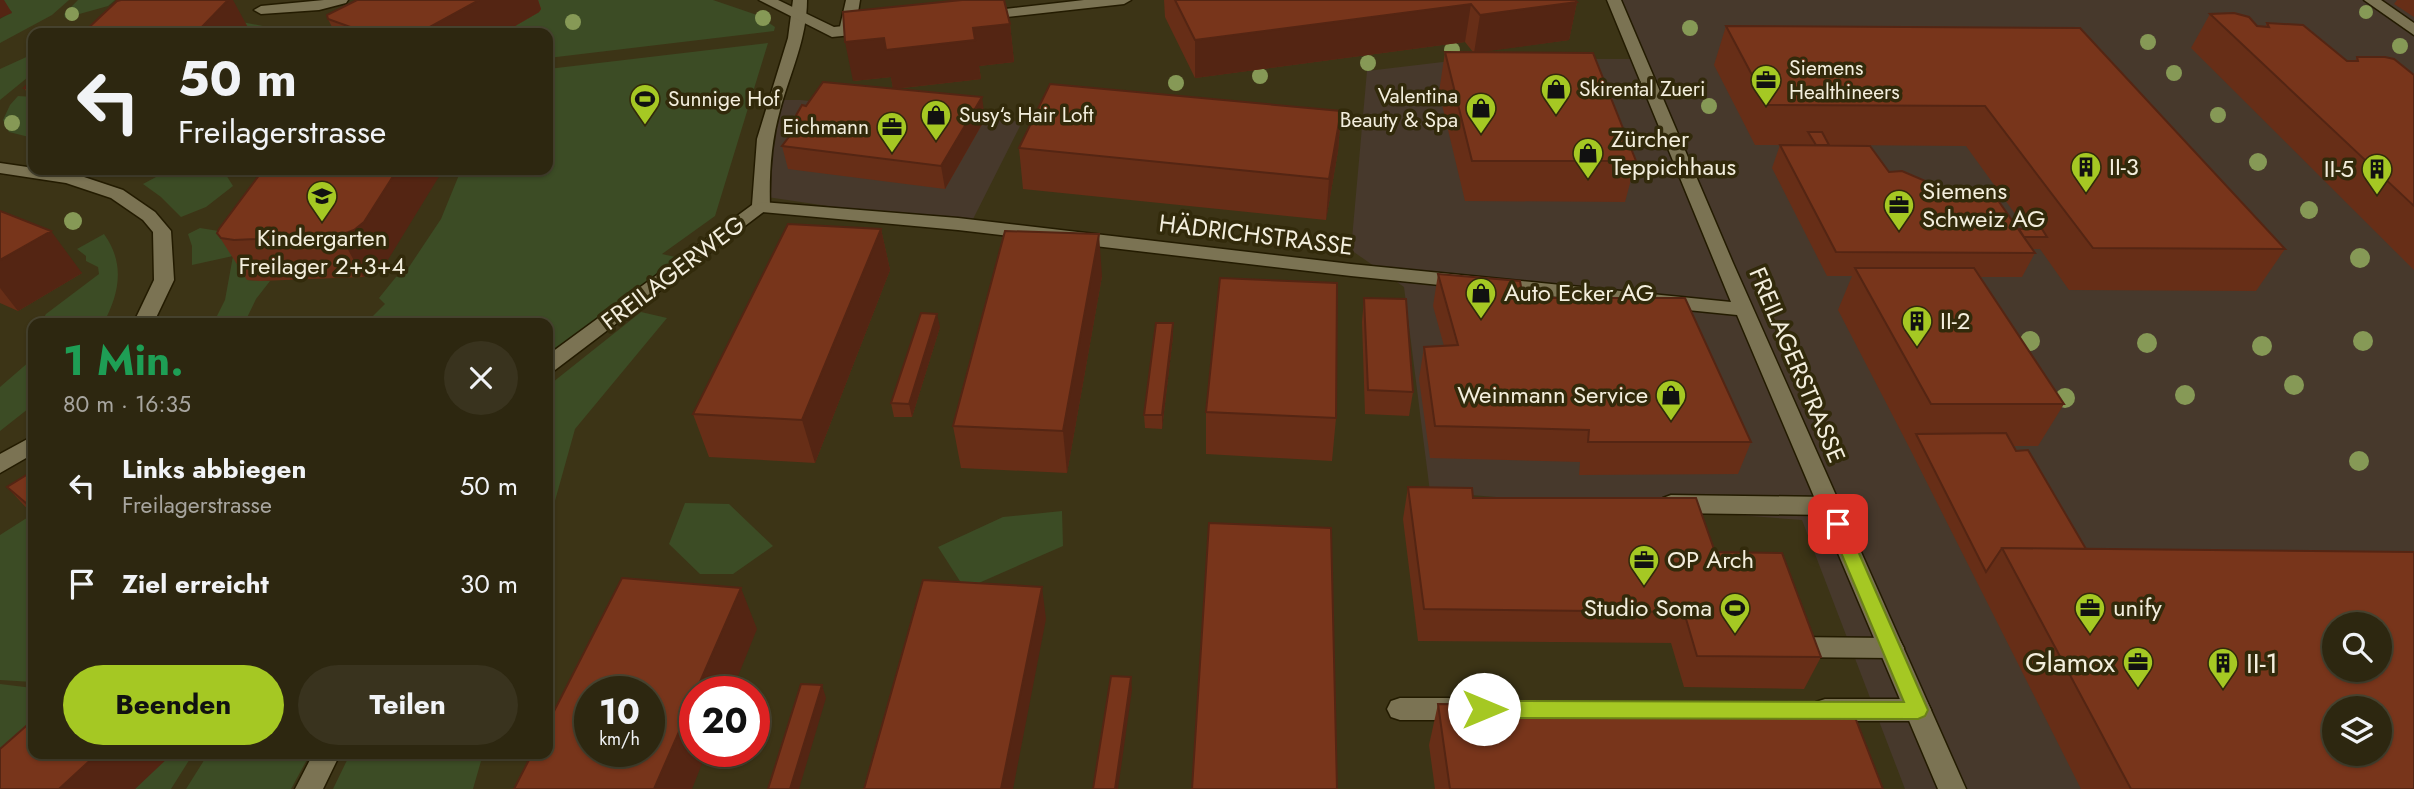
<!DOCTYPE html>
<html lang="de">
<head>
<meta charset="utf-8">
<style>
	body { margin:0; font-family:Jost,sans-serif; background:#39331e; color:#f1f3f6; height:100vh; display:flex; flex-direction:column; font-size:26px; white-space:nowrap }
	* { box-sizing:border-box; margin:0 }
	p { font-size:23px; color:#a7a59f }
	.icon { flex:none; width:38px; height:38px; fill:none; stroke:currentColor; stroke-width:2; stroke-linecap:round; stroke-linejoin:round }
	.map { position:relative; flex:1; overflow:hidden }
	.sheet { position:absolute; left:28px; top:318px; width:525px; height:441px; display:flex; flex-direction:column; background:#2d2710; border-radius:14px; box-shadow:0 2px 5px #0004,0 0 0 2px #484430 }
	.sheet>* { flex:none }
	.guide { position:absolute; left:28px; top:28px; width:525px; height:147px; border-radius:14px; box-shadow:0 2px 5px #0004,0 0 0 2px #484430; background:#2d2710; color:#f1f3f6; overflow:hidden }
	.controls { position:absolute; left:2322px; top:612px; display:grid; gap:14px }
	.controls a { display:grid; place-items:center; width:70px; height:70px; border-radius:50%; background:#2d2710; box-shadow:0 2px 5px #0004,0 0 0 2px #484430; font-size:35px }
	.speed { position:absolute; left:574px; top:676px; display:flex; gap:14px; font-size:35px; font-weight:700; text-align:center }
	.speed>* { display:grid; place-content:center; width:91px; height:91px; border-radius:50%; background:#2d2710; box-shadow:0 2px 5px #0004,0 0 0 2px #484430; line-height:1 }
	.speed small { font-size:18px; font-weight:400 }
	.speed .limit { border:10px solid #d22; background:#fff; color:#111 }
	.pin { position:absolute; display:grid; place-items:center; width:60px; height:60px; color:#fff; margin:-30px; border-radius:14px; box-shadow:0 4px 10px #0006 }
	.me { position:absolute; width:77px; margin:-38px; rotate:90deg; stroke-linejoin:round; filter:drop-shadow(0 0 5px #0008) }
	.turn { display:flex; align-items:center; gap:24px; height:147px; padding:0 35px; font-size:32px }
	.turn .icon { width:91px; height:91px; stroke-width:2.5 }
	.turn b { display:block; font-size:49px; line-height:60px }
	.round { display:grid; place-items:center; flex:none; width:74px; height:74px; border-radius:37px; background:#39331e }
	.overview { display:flex; align-items:center; justify-content:space-between; height:119px; padding:0 35px }
	h1 { font-size:42px; font-weight:700; line-height:52px; color:#1e9e55 }
	.cta { display:flex; gap:14px; margin-top:auto; padding:14px 35px }
	.cta a { flex:1; height:80px; border-radius:42px; background:#a5c823; color:#111; font-size:28px; font-weight:700; line-height:80px; text-align:center }
	.cta a+a { background:#39331e; color:#f1f3f6 }
	ul { padding:0; list-style:none }
	li { display:flex; align-items:center; gap:21px; height:98px; padding:0 35px }
	li div { flex:1 }
	li b { display:block; font-size:26px }
	li em { font-style:normal }
	.map>svg:first-child { display:block }
	.commercial { fill:#47392c; fill-rule:evenodd }
	.green { fill:#3c4c25 }
	.lines { fill:none; stroke-linecap:round; stroke-linejoin:round }
	.lane-casing { stroke:#231b00; stroke-width:3 }
	.street-casing { stroke:#231b00; stroke-width:3 }
	.lane { fill:#7b7353; fill-rule:evenodd }
	.street { fill:#7b7353; fill-rule:evenodd }
	.tree { fill:#869956 }
	.wall { fill:#672e17; fill-rule:evenodd }
	.shaded-wall { fill:#542513 }
	.building { fill:#78351b; stroke:#542513; stroke-width:2; fill-rule:evenodd }
	.route { fill:#a5c823; stroke:#6b8217; stroke-width:2 }
	.labels { text-anchor:middle; stroke-width:7; stroke-linejoin:round; paint-order:stroke }
	.far-poi-label { font-size:21px; fill:#f3eedd; stroke:#322a0b; text-anchor:start }
	.poi-label { font-size:24px; fill:#f3eedd; stroke:#322a0b; text-anchor:start }
	.street-label { font-size:24px; fill:#f3eedd; stroke:#322a0b }
	.near-poi-label { font-size:28px; fill:#f3eedd; stroke:#322a0b; text-anchor:end }
</style>
</head>
<body>
<div class="map">
<svg width="2414" height="789" viewBox="0 0 2414 789">
	<rect width="100%" height="100%" fill="#3c3416"/>
	<path class="commercial" d="M1622 0H2414V789H1905L1802 520 1430 492 1404 287 1351 250 1367 71 1468 59H1644ZM2334 625H2380V670H2334ZM2334 709H2380V754H2334Z
		M774 100H800L1022 122 969 227 753 195Z"/>
	<path class="green" d="M0 0H69L52 15 0 43V19L12 12Z
		M78 0H115L108 6 65 18 64 14Z
		M518 0H713L757 15 775 27 774 31 548 58V33H503L539 12Z
		M200 14 263 26 309 27C295 40 259 33 242 30L121 33Z
		M768 43 715 216 662 254 680 258 548 357V324H365L385 304 379 298 396 277 405 273 441 219 461 170H548V69Z
		M33 54V73L0 100V69Z
		M18 96 33 97V138L9 132 3 120 10 105Z
		M169 170H223L233 186 206 207 181 217 161 197 143 184Z
		M200 228 268 239 247 280 270 281 256 299 244 324H213L225 300 233 256 192 265V246L188 234Z
		M104 234C125 263 120 293 103 324H40L46 314 99 274 98 267 86 261V256L77 249Z
		M641 312 667 318 575 429 548 526V386Z
		M33 354V405L0 431V387L30 361Z
		M685 503 729 504 773 546 733 574H700L669 544Z
		M1062 511 1063 546 965 589 938 547 1003 517Z
		M33 514V682L0 680V535Z
		M0 684 33 688V723L10 744 0 748Z
		M167 754H193L171 789H135Z
		M208 754H310L291 789H186Z
		M350 754H483L473 789H333Z"/>
	<g class="lines">
		<g class="lane-casing">
			<path id="lane" d="M324 0H348L346 3 319 10 261 14 254 10 261 6Z
				M793 0H807C807 39 790 73 780 110 771 142 769 174 770 207L555 370 548 372V355L752 205 757 139 788 38Z
				M846 0H860L855 31 847 36 839 31Z
				M2364 0H2381L2414 23V35Z
				M1671 495 1829 497 1837 500 1840 506 1837 512 1829 515 1671 513 1663 510 1660 504 1663 498Z
				M1788 637 1891 638 1900 641 1904 648 1900 655 1891 658 1788 657 1779 654 1775 647 1779 640Z
				M1400 698H1464L1473 701 1477 709 1473 717 1464 720H1400L1391 717 1387 709 1391 701Z
				M1825 699H1918L1927 702 1931 710 1927 718 1918 721H1825L1816 718 1812 710 1816 702Z
				M313 754H340L323 789H295Z"/>
		</g>
		<g class="street-casing">
			<path id="street" d="M759 0H778L834 27 872 23 880 28 872 33 832 37Z
				M1084 0H1131L1124 4 980 20 973 16 980 12Z
				M1607 0H1621L1733 263 1966 789H1938L1737 315 1351 276 958 230 761 212 752 207 761 202 958 218 1351 264 1731 302Z
				M0 163 75 174 123 190 155 212 171 231 174 280 153 324H133L154 280 153 232 143 220 111 198 66 183 0 173Z
				M33 436V454L0 473V454Z"/>
		</g>
		<use href="#lane" class="lane"/>
		<use href="#street" class="street"/>
	</g>
	<g class="tree">
		<circle cx="2366" cy="12" r="7"/>
		<circle cx="72" cy="14" r="7"/>
		<circle cx="763" cy="18" r="8"/>
		<circle cx="573" cy="22" r="8"/>
		<circle cx="1690" cy="28" r="8"/>
		<circle cx="2148" cy="42" r="8"/>
		<circle cx="2400" cy="46" r="8"/>
		<circle cx="1452" cy="50" r="8"/>
		<circle cx="1368" cy="63" r="8"/>
		<circle cx="2174" cy="73" r="8"/>
		<circle cx="1260" cy="76" r="8"/>
		<circle cx="1176" cy="83" r="8"/>
		<circle cx="1709" cy="106" r="8"/>
		<circle cx="2218" cy="115" r="8"/>
		<circle cx="12" cy="123" r="8"/>
		<circle cx="2258" cy="162" r="9"/>
		<circle cx="2309" cy="210" r="9"/>
		<circle cx="73" cy="221" r="9"/>
		<circle cx="2360" cy="258" r="10"/>
		<circle cx="2030" cy="341" r="10"/>
		<circle cx="2363" cy="341" r="10"/>
		<circle cx="2147" cy="343" r="10"/>
		<circle cx="2262" cy="346" r="10"/>
		<circle cx="2294" cy="385" r="10"/>
		<circle cx="2185" cy="395" r="10"/>
		<circle cx="2065" cy="398" r="10"/>
		<circle cx="2359" cy="461" r="10"/>
	</g>
	<path class="wall" d="M357 0H538L541 9 539 12 503 33H335L328 19Z
		M1164 0H1575L1577 2 1569 40 1479 52 1636 161 1625 202 1465 201 1439 92 1445 52H1473L1465 42 1195 78 1165 17Z
		M2397 0H2414V17L2394 4Z
		M2210 14 2257 26 2265 27 2267 23 2347 61H2355L2357 57 2414 75V270L2191 48Z
		M1010 24 1014 62 979 66 981 79 894 89 985 119 945 189 788 169 782 146 796 127 794 119 806 106 893 88 891 77 853 81Z
		M1726 26 2080 28 2285 249 2256 291 2069 290 2040 249H2033L2035 253 2022 277H1980L2064 404 2038 446H2014L2086 549 2414 789H2081L1909 447 1838 310 1852 276H1827L1772 168 1780 145H1755L1714 65ZM1829 145 1966 146 2026 229H2019Z
		M33 79V101L24 88Z
		M1341 111 1338 151 1326 220 1023 189 1019 148Z
		M263 170 386 263 377 271 363 277 260 281 247 280 217 233Z
		M0 211 82 273 18 311 0 303Z
		M881 229 890 270 815 463 709 457 693 414Z
		M1438 274 1523 298 1751 442 1738 474 1579 475 1580 462 1430 458 1419 379 1424 347 1444 346 1433 306Z
		M1102 276 1067 473 961 468 953 426Z
		M1364 298 1413 392 1409 416 1365 414 1362 322Z
		M1173 323V336L1162 429 1145 428 1144 415Z
		M940 327 912 417H894L891 403Z
		M1206 412 1336 418 1332 461 1206 454Z
		M33 471V515L7 487Z
		M1408 487 1473 498 1715 552 1821 657 1804 689 1684 687 1671 643 1418 641 1403 519Z
		M1438 704 1883 789H1435L1429 745Z"/>
	<path class="shaded-wall" d="M0 0H4L12 13 0 18Z
		M228 0H233L251 33H196Z
		M479 0H538L541 9 539 12 503 33H419Z
		M1577 2 1569 40 1474 53 1480 15Z
		M1471 4 1465 42 1195 78V40Z
		M1010 24 1014 62 979 66 981 79 893 89 891 77 853 81 845 42Z
		M982 97 985 119 945 189 941 166Z
		M1341 111 1338 151 1326 220 1329 179Z
		M397 170H443L386 263 377 271 363 277 340 235Z
		M881 229 890 270 815 463 802 420Z
		M51 231 82 273 18 311 0 288V260Z
		M1099 234 1102 276 1067 473 1063 431Z
		M937 314 940 327 912 417 909 404Z
		M1173 323V336L1162 429V415Z
		M1042 587 1046 619 1013 789H1001Z
		M741 588 757 629 732 691H696Z
		M1131 677 1132 690 1118 789H1115Z
		M822 685 826 698 799 789H790Z
		M695 695V751H707L692 789H654Z
		M97 754H168L170 756 135 789H59Z"/>
	<path class="building" d="M121 0H228L196 33H83L117 1Z
		M357 0H479L419 33H367L328 19 327 15Z
		M962 0H1004L1010 24 973 28 975 40 886 50 884 38 845 42 843 12Z
		M1175 0H1575L1577 2 1480 15 1471 4 1195 40Z
		M2234 13 2249 17 2257 26 2269 27 2267 23 2303 25 2347 61H2358L2357 57H2385L2394 59 2414 75V206L2210 14Z
		M1726 26 2080 28 2285 249 2093 248 1985 106 1768 105Z
		M1445 52 1593 53 1636 161H1472Z
		M33 79V90L24 88Z
		M823 82 982 97 941 166 782 146 801 121 794 119 802 105 806 106Z
		M1050 84 1341 111 1329 179 1019 148Z
		M1808 132H1822L1829 145H1816Z
		M1780 145 1870 146 1889 172 1902 171 1944 189 1951 199H1997L2035 253 1836 252Z
		M263 170H397L364 222 354 230 340 235 234 240 221 238 217 233 219 229Z
		M0 211 51 231 0 260Z
		M788 224 881 229 802 420 693 414Z
		M2019 229H2042L2047 237H2024Z
		M1005 231 1099 234 1063 431 953 426Z
		M1855 268H1974L2064 404H1931Z
		M1438 274 1520 281 1523 298H1685L1751 442H1588L1589 430 1435 426 1424 347 1458 345Z
		M1220 278 1337 283 1336 418 1206 412Z
		M1364 298 1406 299 1413 392 1368 390Z
		M921 313 937 314 909 404 891 403Z
		M1156 323H1173L1162 415H1144Z
		M2006 433 2016 451 2028 450 2086 549 2002 548 1986 572 1916 434Z
		M33 471V509L7 487Z
		M1408 487 1472 488 1473 498H1696L1715 552 1782 553 1821 657 1697 656 1684 612 1424 609Z
		M1209 523 1331 528 1337 789H1192Z
		M2002 548 2414 552V789H2131ZM2334 625H2380V670H2334ZM2334 709H2380V754H2334Z
		M622 578 741 588 696 691H695V695L654 789H514L532 754H548V723ZM590 691H649V751H590Z
		M923 580 1042 587 1001 789H864Z
		M1111 676 1131 677 1115 789H1093Z
		M801 684 822 685 790 789H768Z
		M1438 704 1851 707 1883 789H1450Z
		M33 720V754H97L59 789H0V749Z"/>
	<path class="route" d="M1838 518 1844 520 1846 524 1928 710 1925 716 1918 719 1484 718 1477 715 1474 709 1477 703 1484 701 1904 702 1829 524 1831 520Z"/>
	<defs>
		<g id="office-pin" transform="scale(1.575)"><path d="M0 17L-7.5 6A9.5 9.5 0 1 1 7.5 6Z" fill="#a5c823" stroke="#322a0b"/><path d="M-6-3h4V-5.5h4V-3h4V5H-6ZM-1-4.5V-3h2v-1.5ZM-6 0V1H6V0Z" fill="#111"/></g>
		<g id="shop-pin" transform="scale(1.575)"><path d="M0 17L-7.5 6A9.5 9.5 0 1 1 7.5 6Z" fill="#a5c823" stroke="#322a0b"/><path d="M-5-2.5h2.3a2.7 3.5 0 0 1 5.4 0H5L5.5 6h-11ZM-1.5-2.5h3a1.5 2.3 0 0 0-3 0Z" fill="#111"/></g>
		<g id="stadium-pin" transform="scale(1.575)"><path d="M0 17L-7.5 6A9.5 9.5 0 1 1 7.5 6Z" fill="#a5c823" stroke="#322a0b"/><path d="M0-5a6.5 5 0 1 0 0 10a6.5 5 0 1 0 0-10ZM-3.5-1.8h7v3.6h-7Z" fill="#111"/></g>
		<g id="building-pin" transform="scale(1.575)"><path d="M0 17L-7.5 6A9.5 9.5 0 1 1 7.5 6Z" fill="#a5c823" stroke="#322a0b"/><path d="M-4-6H4V6H1V3H-1V6H-4ZM-2.5-4.3h1.7v1.8h-1.7ZM.8-4.3h1.7v1.8H.8ZM-2.5-1h1.7V.8h-1.7ZM.8-1h1.7V.8H.8Z" fill="#111"/></g>
		<g id="school-pin" transform="scale(1.575)"><path d="M0 17L-7.5 6A9.5 9.5 0 1 1 7.5 6Z" fill="#a5c823" stroke="#322a0b"/><path d="M0-5L7-2L0 1L-7-2ZM-4 1L0 2.5L4 1V4Q0 6-4 4Z" fill="#111"/></g>
	</defs>
	<g fill-rule="evenodd">
		<use href="#office-pin" x="1766" y="80"/>
		<use href="#shop-pin" x="1556" y="89"/>
		<use href="#stadium-pin" x="645" y="99"/>
		<use href="#shop-pin" x="1481" y="108"/>
		<use href="#shop-pin" x="936" y="115"/>
		<use href="#office-pin" x="892" y="127"/>
		<use href="#shop-pin" x="1588" y="153"/>
		<use href="#building-pin" x="2086" y="167"/>
		<use href="#building-pin" x="2377" y="169"/>
		<use href="#school-pin" x="322" y="196"/>
		<use href="#office-pin" x="1899" y="205"/>
		<use href="#shop-pin" x="1481" y="293"/>
		<use href="#building-pin" x="1917" y="321"/>
		<use href="#shop-pin" x="1671" y="395"/>
		<use href="#office-pin" x="1644" y="560"/>
		<use href="#stadium-pin" x="1735" y="608"/>
		<use href="#office-pin" x="2090" y="608"/>
		<use href="#office-pin" x="2138" y="662"/>
		<use href="#building-pin" x="2223" y="663"/>
	</g>
	<g class="labels">
		<g class="far-poi-label">
			<text x="1789" y="75">Siemens<tspan x="1789" dy="24">Healthineers</tspan></text>
			<text x="1579" y="96">Skirental Zueri</text>
			<text x="1458" y="103" text-anchor="end">Valentina<tspan x="1458" dy="24">Beauty &amp; Spa</tspan></text>
			<text x="668" y="106">Sunnige Hof</text>
			<text x="959" y="122">Susy‘s Hair Loft</text>
			<text x="869" y="134" text-anchor="end">Eichmann</text>
		</g>
		<g class="poi-label">
			<text x="1611" y="147">Zürcher<tspan x="1611" dy="28">Teppichhaus</tspan></text>
			<text x="2109" y="175">II-3</text>
			<text x="2354" y="177" text-anchor="end">II-5</text>
			<text x="1922" y="199">Siemens<tspan x="1922" dy="28">Schweiz AG</tspan></text>
			<text x="322" y="246" text-anchor="middle">Kindergarten<tspan x="322" dy="28">Freilager 2+3+4</tspan></text>
			<text x="1504" y="301">Auto Ecker AG</text>
			<text x="1940" y="329">II-2</text>
			<text x="1648" y="403" text-anchor="end">Weinmann Service</text>
			<text x="1667" y="568">OP Arch</text>
			<text x="1712" y="616" text-anchor="end">Studio Soma</text>
			<text x="2113" y="616">unify</text>
		</g>
		<g class="street-label">
			<text transform="translate(1256 235) rotate(7)" y="8">HÄDRICHSTRASSE</text>
			<text transform="translate(673 273) rotate(-37)" y="8">FREILAGERWEG</text>
			<text transform="translate(1797 365) rotate(67)" y="8">FREILAGERSTRASSE</text>
		</g>
		<g class="near-poi-label">
			<text x="2115" y="672">Glamox</text>
			<text x="2246" y="673" text-anchor="start">II-1</text>
		</g>
	</g>
</svg>
<div class="controls">
<a><svg class="icon" aria-label="search" viewBox="0 0 24 24"><circle cx="10" cy="10" r="6"/><path d="M15 15l6 6"/></svg></a>
<a><svg class="icon" aria-label="layers" viewBox="0 0 24 24"><path d="M12 4l9 5-9 5-9-5zM3 14l9 5 9-5"/></svg></a>
</div>
<div class="speed"><div>10<small>km/h</small></div><div class="limit">20</div></div>
<div class="pin" style="left:1838px;top:524px;background:#d93025"><svg class="icon" aria-label="arrive" viewBox="0 0 24 24"><path d="M6 21V4h12l-3 4 3 4H6"/></svg></div>
<svg class="me" style="left:1484px;top:709px" viewBox="-20 -20 40 40"><circle r="19" fill="#fff"/><path d="M0-13L10 11 0 6-10 11z" fill="#a5c823"/></svg>
<div class="guide">
<div class="turn"><svg class="icon" aria-label="left" viewBox="0 0 24 24"><path d="M17 20v-9H6M10 6l-5 5 5 5"/></svg><div><b>50 m</b>Freilagerstrasse</div></div>
</div>
<section class="sheet">
<div class="overview"><div><h1>1 Min.</h1><p>80 m · 16:35</p></div><a class="round"><svg class="icon" aria-label="close" viewBox="0 0 24 24"><path d="M6 6l12 12M18 6L6 18"/></svg></a></div>
<ul>
<li><svg class="icon" aria-label="left" viewBox="0 0 24 24"><path d="M17 20v-9H6M10 6l-5 5 5 5"/></svg><div><b>Links abbiegen</b><p>Freilagerstrasse</p></div><em>50 m</em></li>
<li><svg class="icon" aria-label="arrive" viewBox="0 0 24 24"><path d="M6 21V4h12l-3 4 3 4H6"/></svg><div><b>Ziel erreicht</b></div><em>30 m</em></li>
</ul>
<div class="cta"><a>Beenden</a><a>Teilen</a></div>
</section>
</div>
</body>
</html>
